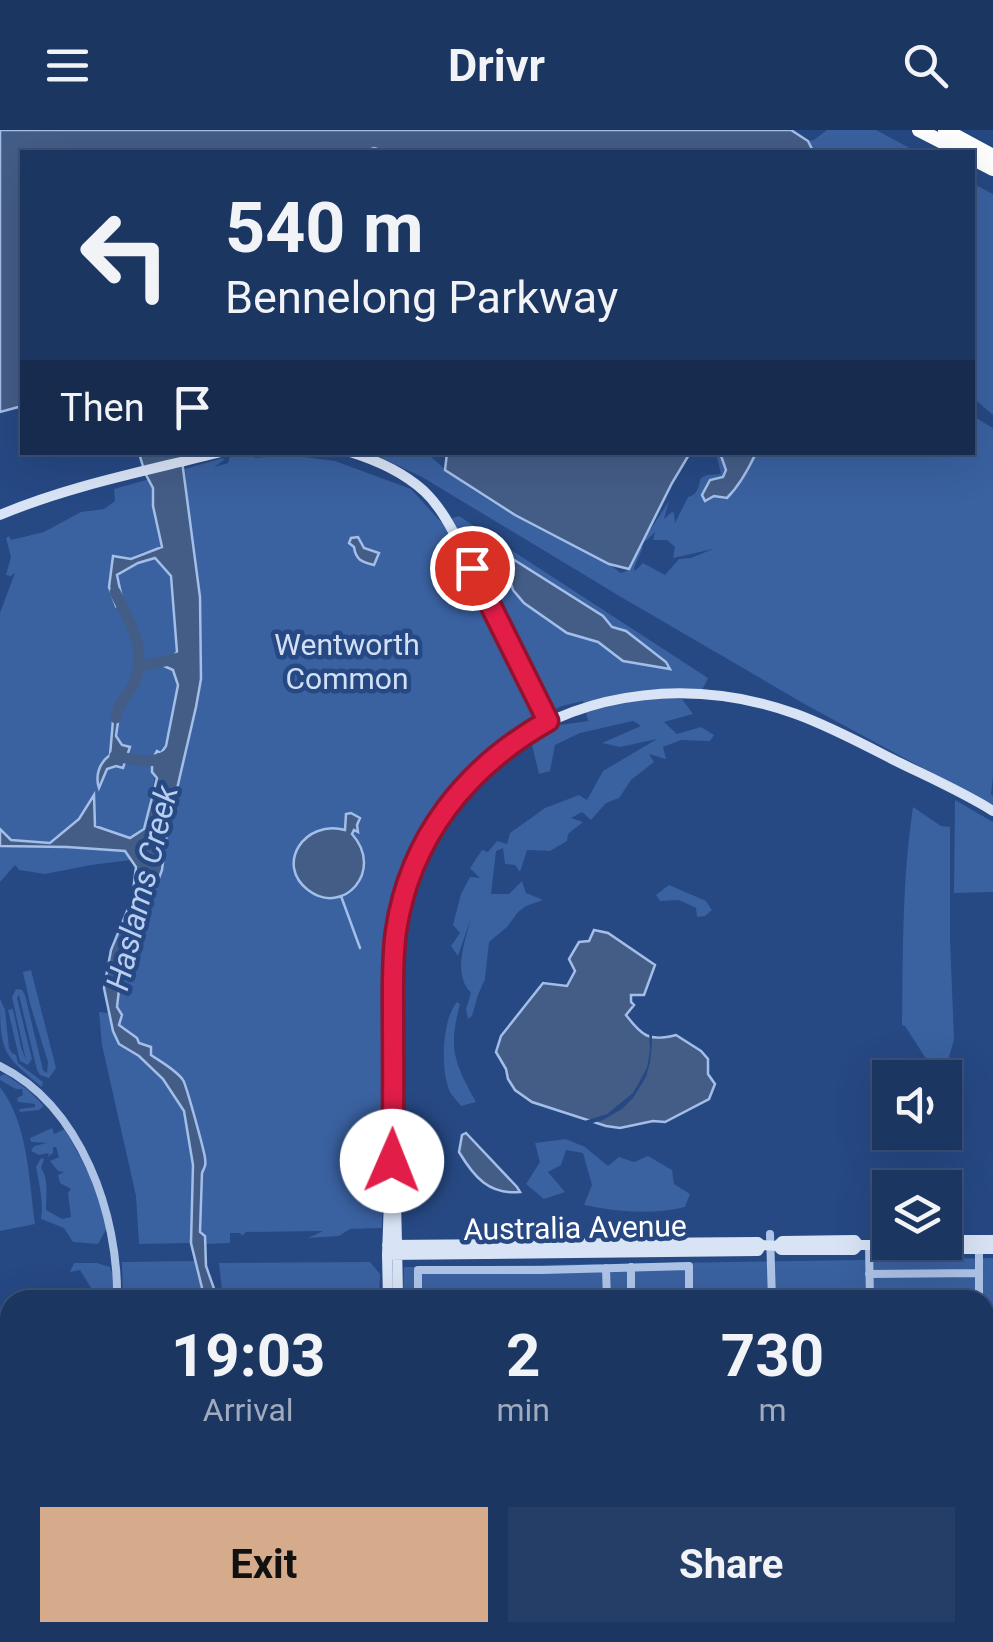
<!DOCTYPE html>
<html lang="en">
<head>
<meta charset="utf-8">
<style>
	body { margin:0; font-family:Roboto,sans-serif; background:#253e68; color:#f1f3f6; height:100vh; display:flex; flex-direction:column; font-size:38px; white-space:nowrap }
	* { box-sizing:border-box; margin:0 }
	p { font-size:32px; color:#a0abbe }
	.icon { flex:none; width:55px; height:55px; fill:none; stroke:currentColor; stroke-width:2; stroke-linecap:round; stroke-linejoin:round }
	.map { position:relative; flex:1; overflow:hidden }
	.sheet { position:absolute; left:0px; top:1160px; width:995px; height:352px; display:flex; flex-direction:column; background:#1c3662; border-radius:30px 30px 0 0; box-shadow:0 10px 40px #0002,0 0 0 2px #3a5077 }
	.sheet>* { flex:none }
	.guide { position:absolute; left:20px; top:20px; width:955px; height:305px; border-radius:0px; box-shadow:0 10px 40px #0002,0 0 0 2px #3a5077; background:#1c3662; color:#f1f3f6; overflow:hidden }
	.buttons { position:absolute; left:872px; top:930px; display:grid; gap:20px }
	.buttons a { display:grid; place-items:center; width:90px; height:90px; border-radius:0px; background:#1c3662; box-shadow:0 10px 40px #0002,0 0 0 2px #3a5077; font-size:50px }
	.pin { position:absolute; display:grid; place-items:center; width:85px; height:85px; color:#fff; margin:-42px; border:5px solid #fff; border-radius:50%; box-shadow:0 2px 10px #0007 }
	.me { position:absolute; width:110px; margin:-55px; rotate:1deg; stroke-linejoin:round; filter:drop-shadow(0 0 8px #0008) }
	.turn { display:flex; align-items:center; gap:35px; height:210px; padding:0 40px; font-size:45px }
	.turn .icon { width:130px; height:130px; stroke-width:2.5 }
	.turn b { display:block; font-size:70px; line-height:85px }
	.then { display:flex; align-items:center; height:95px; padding:0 40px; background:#0003; gap:20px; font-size:38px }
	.eta { display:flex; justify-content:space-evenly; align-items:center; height:170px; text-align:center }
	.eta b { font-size:60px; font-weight:700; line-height:70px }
	.primary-button { display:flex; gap:20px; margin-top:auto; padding:20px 40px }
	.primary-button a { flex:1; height:115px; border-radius:0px; background:#d6ab8b; color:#111; font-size:40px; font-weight:700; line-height:115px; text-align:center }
	.primary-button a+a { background:#253e68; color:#f1f3f6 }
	header { display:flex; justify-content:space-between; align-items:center; height:130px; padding:0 40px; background:#1c3662; font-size:45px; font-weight:700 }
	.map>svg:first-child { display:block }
	.green { fill:#3a61a0; fill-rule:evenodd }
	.water { fill:#445d87; stroke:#a3bee8; stroke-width:2.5 }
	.pier { fill:#264883 }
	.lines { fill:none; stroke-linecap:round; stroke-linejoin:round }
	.stream { stroke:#a3bee8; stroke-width:2.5 }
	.river { stroke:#445d87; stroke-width:11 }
	.street { stroke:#aec4e7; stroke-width:8 }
	.secondary { stroke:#d8e3f6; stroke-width:10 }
	.highway { stroke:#fff; stroke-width:14 }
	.route-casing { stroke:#92132f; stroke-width:25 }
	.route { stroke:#e11d48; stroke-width:18 }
	.labels { text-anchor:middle; stroke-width:9; stroke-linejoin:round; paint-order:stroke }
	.park-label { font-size:30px; fill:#d2e0f6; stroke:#264883 }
	.street-label { font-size:30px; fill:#fff; stroke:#264883 }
	.water-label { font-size:32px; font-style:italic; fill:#baceef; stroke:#264883 }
</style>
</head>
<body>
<header><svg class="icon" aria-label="menu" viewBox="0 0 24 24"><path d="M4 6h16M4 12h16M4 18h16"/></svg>Drivr<svg class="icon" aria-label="search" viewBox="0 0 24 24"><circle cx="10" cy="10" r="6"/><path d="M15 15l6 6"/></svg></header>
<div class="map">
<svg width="993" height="1512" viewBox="0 0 993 1512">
	<rect width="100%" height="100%" fill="#264883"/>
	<path class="green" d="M827 0H876L917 22 813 21 808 11 814 10Z
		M972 53 993 64V285L973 268Z
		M973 286 993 298V646L991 664 993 666V676L808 576 621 467 422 347 371 323H427C478 372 546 402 609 434L621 443 629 440 638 418 643 417 634 438 635 441 643 433 665 445 679 429 691 428 713 419 673 428 675 417 667 410H653L655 402 647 410 643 411 669 371 664 389 672 382 674 383 675 393 688 367C699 364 698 356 701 348L707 345 721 344 716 323H720L726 340 723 347 741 346 748 339 756 323 972 322Z
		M251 323 255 328 288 325 335 331 411 359 441 392 459 386 708 548 702 560 658 569H682L693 584 664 592 677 604 701 597 714 605 710 611 681 610 663 617 666 629 649 624 654 632 631 650 619 668 606 673 591 690 582 682 571 688 583 692 568 704 567 711 550 721 527 720 520 742 515 735 505 734 503 718 496 721 491 764H509L522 751 526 763 543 770 526 776 518 782 507 797 489 812 485 849 478 865 472 886 468 889 466 879 471 863C452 843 465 812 471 788L458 826 451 816 460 803 453 795 461 764 470 747 480 748 470 738 482 720 488 722 497 711 507 714 510 703 545 678 579 665 587 670 603 641 657 609 620 617 602 613 641 596 633 591 580 603 555 615 550 641 539 644 532 615 560 595 588 591 583 571 562 576 526 594 448 664 402 743 389 808 387 841 382 1098 350 1099 339 1106 308 1108 323 1101 246 1102 242 1106 240 1103H230V1113L206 1114 200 1102V1095L202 1043 205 1039V1024L200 1015 187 957 182 948 151 924 139 913 137 908 119 895 117 877 121 842 127 829V817L134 796 148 779 162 740 167 702 196 577 201 549 200 467 188 382 185 339 223 328 224 330 214 337 228 333 231 324Z
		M150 349 153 358V376L162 417 141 423 113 437 109 457 123 472 117 445 138 433 155 428 171 446 177 522 172 540 178 550 175 580 166 616 160 623 144 699 130 708 95 695 94 668 79 689 50 713 11 710 0 699V483L15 443 11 446 6 445 11 427 6 408 9 406 11 410 44 402 81 382 104 379 115 371 114 359ZM120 578 116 606 122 615 129 617 116 636 107 639 100 656 110 626 114 579Z
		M955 670 993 692V762L954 763Z
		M913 677 941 696 950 697V808L954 910 943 947H931L930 935 905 896 902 895C903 822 902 749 913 677Z
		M0 716 67 717 126 722 131 730 91 735 45 744 19 740 15 735 0 752Z
		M669 755 706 771 712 780 705 786 697 787 696 778 679 770 660 771 656 765Z
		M31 840 56 938 49 948 40 945 37 940 19 865 17 868 32 929 28 935 20 931 8 880 13 879 21 917 26 930 12 867 16 859 22 860 25 865 43 940 47 943 48 932 30 874 23 842Z
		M0 869 5 880 9 918 12 923 16 925 18 933 43 952 42 957C2 925 0 920 0 869Z
		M457 872 460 874C448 919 454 932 476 972L461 976C457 971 453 967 450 962 440 941 442 889 457 872Z
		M99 882 109 883 119 914 139 926 163 949 184 981 193 1035 191 1113 139 1114 136 1066 102 915Z
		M5 944 28 960 44 976 39 980 20 982 19 979 35 977V974L18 972 17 968 23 965 22 959H16L0 950V946Z
		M0 957C28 993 29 1050 35 1094L0 1101Z
		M52 998 54 1004 65 999 89 1044 108 1096 98 1114 73 1112 64 1098 41 1089C44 1073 39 1053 36 1037L41 1028 44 1029 41 1038C49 1049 46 1066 46 1080L62 1089 71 1087 68 1063 71 1059 60 1053 58 1045 64 1042 58 1041 50 1031 59 1027 56 1017H53V1023L48 1027 49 1023 39 1025 31 1021 34 1016 47 1013 31 1012 30 1008Z
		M566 1009 585 1017 608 1036 619 1027 634 1032 648 1026 672 1040 674 1054 690 1064 685 1077C651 1085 618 1082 584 1075L592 1055 583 1023 566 1020 561 1035 548 1042 565 1062 544 1069 526 1054 540 1032 535 1013Z
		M993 1128V1480H985V1170H403L404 1137Z
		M195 1131 205 1170H123L122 1132Z
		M370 1132 380 1144 379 1170H223L219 1133Z
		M74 1133H97L110 1137 115 1151 113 1170H88L93 1161 80 1140 70 1142Z
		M10 1353V1502H230L238 1512H0V1356Z
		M985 1496H993V1512H776L777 1503 985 1502Z
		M402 1502 757 1503V1512H402Z
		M258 1503H381L380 1512H258Z"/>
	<path class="water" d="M0 0H791L808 11 813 21 831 22H388L374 18 362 22H22V276L0 282Z
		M139 323H181L200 467 201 549 196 577 167 702 162 740 148 778 134 796 127 817V829L121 842 117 877 122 885 119 895 137 908 139 913 151 917V925C161 932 176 940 183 950 186 954 204 1020 205 1028 206 1036 205 1036 202 1043L200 1102 205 1106 206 1136 218 1170H205L191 1113 193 1035 184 981 163 949 139 926 119 914 113 901 104 858 111 820 132 769 136 737 125 721 67 717 0 716V699L11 710 50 713 79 689 94 665 95 696 130 708 144 699 157 648 152 642V630L157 621 161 623 166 616 178 555 173 540 164 536 177 522 171 446 155 428 138 433 117 445 123 473 116 476 109 457 113 426 131 429 162 417 153 376V358L145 343Z
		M447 323V322L690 323 672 353 629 439 609 434 515 385 445 340Z
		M720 323H756C748 340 740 355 727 368L714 366 705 371 702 365 710 350 723 347 726 340Z
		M358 407 364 418 379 423 374 435C363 432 356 431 354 417L349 413 351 408Z
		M497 419 603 486 612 497 626 501 666 532 670 539 623 531 598 512 567 503 524 473 513 460 507 441 496 422Z
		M118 575 120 578 116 606 122 615 130 617 123 638 116 636 107 639 99 658C95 646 99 633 110 625L114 579Z
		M351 683 360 688 357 695 358 702 354 700 352 704C385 741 343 787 308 760 275 735 304 689 345 700L346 684Z
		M594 800 608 803 655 835 644 865H631V872L634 875 626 885C642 906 649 912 676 905L701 921 708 929V944L715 954 709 969 665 992 653 991 620 998 606 996 532 972 515 960 508 949 506 939 496 922 501 906 543 853 567 856 575 841 569 829 579 812 589 811Z
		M466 1003 517 1057 520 1062C489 1065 474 1047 459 1022L462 1005Z"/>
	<path class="pier" d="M649 901 652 902V914L650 932 646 947 633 968 622 979 603 990 586 995 578 993 607 984 633 963 647 938 650 920Z"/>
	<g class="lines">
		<path class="stream" d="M341 766 360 818"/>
		<path class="river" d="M115 462C129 491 149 520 134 553 128 566 118 572 116 588
			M138 537 183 527
			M115 626C132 629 151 635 166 626"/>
		<path class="street" d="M0 936C81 976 119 1085 117 1170
			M770 1104 772 1170
			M869 1115 870 1170
			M631 1137V1170
			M606 1138 607 1170
			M869 1144 979 1143
			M418 1170V1140H542L689 1136V1170
			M979 1170V1120
			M0 1347 10 1344
			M985 1377H993
			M985 1491H993
			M397 1509 538 1510 553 1507 771 1508"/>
		<path class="secondary" d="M350 322C376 330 403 342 424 361 445 381 456 408 469 432 497 485 522 538 548 591
			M0 385C71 355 147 341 221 322
			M945 1110H993
			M387 1115 758 1112 762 1115 777 1116 781 1120H854L859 1115
			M777 1116 782 1111 855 1110 859 1115H877L883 1119H993
			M387 1125 758 1121 762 1115
			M388 1170 387 1125 389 1070
			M398 1170C397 1082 393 994 393 905 393 862 391 819 401 777 416 717 451 659 501 621 586 557 698 549 796 584 829 596 861 613 892 629 926 646 961 661 993 681
			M387 1510 397 1509"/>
		<path class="highway" d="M919 0 962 22
			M945 0 993 26
			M972 28 993 39"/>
	</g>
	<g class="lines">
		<g class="route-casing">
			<path id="route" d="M392 1031C394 983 393 934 393 885 393 857 392 829 396 801 410 707 467 637 548 591L472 438"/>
		</g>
		<use href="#route" class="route"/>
	</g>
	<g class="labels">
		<g class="park-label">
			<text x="347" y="525">Wentworth<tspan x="347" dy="34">Common</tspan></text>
		</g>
		<g class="street-label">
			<text transform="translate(575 1098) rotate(-1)" y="10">Australia Avenue</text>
		</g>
		<g class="water-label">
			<text transform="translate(142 758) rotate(-76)" y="11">Haslams Creek</text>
		</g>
	</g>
</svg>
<div class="buttons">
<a><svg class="icon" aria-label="sound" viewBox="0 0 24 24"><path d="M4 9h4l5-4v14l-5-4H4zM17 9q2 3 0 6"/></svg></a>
<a><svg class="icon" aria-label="layers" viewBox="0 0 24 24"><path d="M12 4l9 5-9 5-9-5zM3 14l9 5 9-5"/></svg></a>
</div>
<div class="pin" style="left:472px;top:438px;background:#d93025"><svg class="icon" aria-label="arrive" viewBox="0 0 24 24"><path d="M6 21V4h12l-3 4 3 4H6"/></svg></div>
<svg class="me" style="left:392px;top:1031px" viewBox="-20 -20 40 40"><circle r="19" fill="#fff"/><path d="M0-13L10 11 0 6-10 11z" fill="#e11d48"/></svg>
<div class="guide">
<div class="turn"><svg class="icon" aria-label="left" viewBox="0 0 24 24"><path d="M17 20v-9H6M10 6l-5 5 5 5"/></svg><div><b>540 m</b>Bennelong Parkway</div></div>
<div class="then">Then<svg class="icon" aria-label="arrive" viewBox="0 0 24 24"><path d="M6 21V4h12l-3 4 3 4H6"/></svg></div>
</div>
<section class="sheet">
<div class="eta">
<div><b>19:03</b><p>Arrival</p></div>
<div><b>2</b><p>min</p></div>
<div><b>730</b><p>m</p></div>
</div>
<div class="primary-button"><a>Exit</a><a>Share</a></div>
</section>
</div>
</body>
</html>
